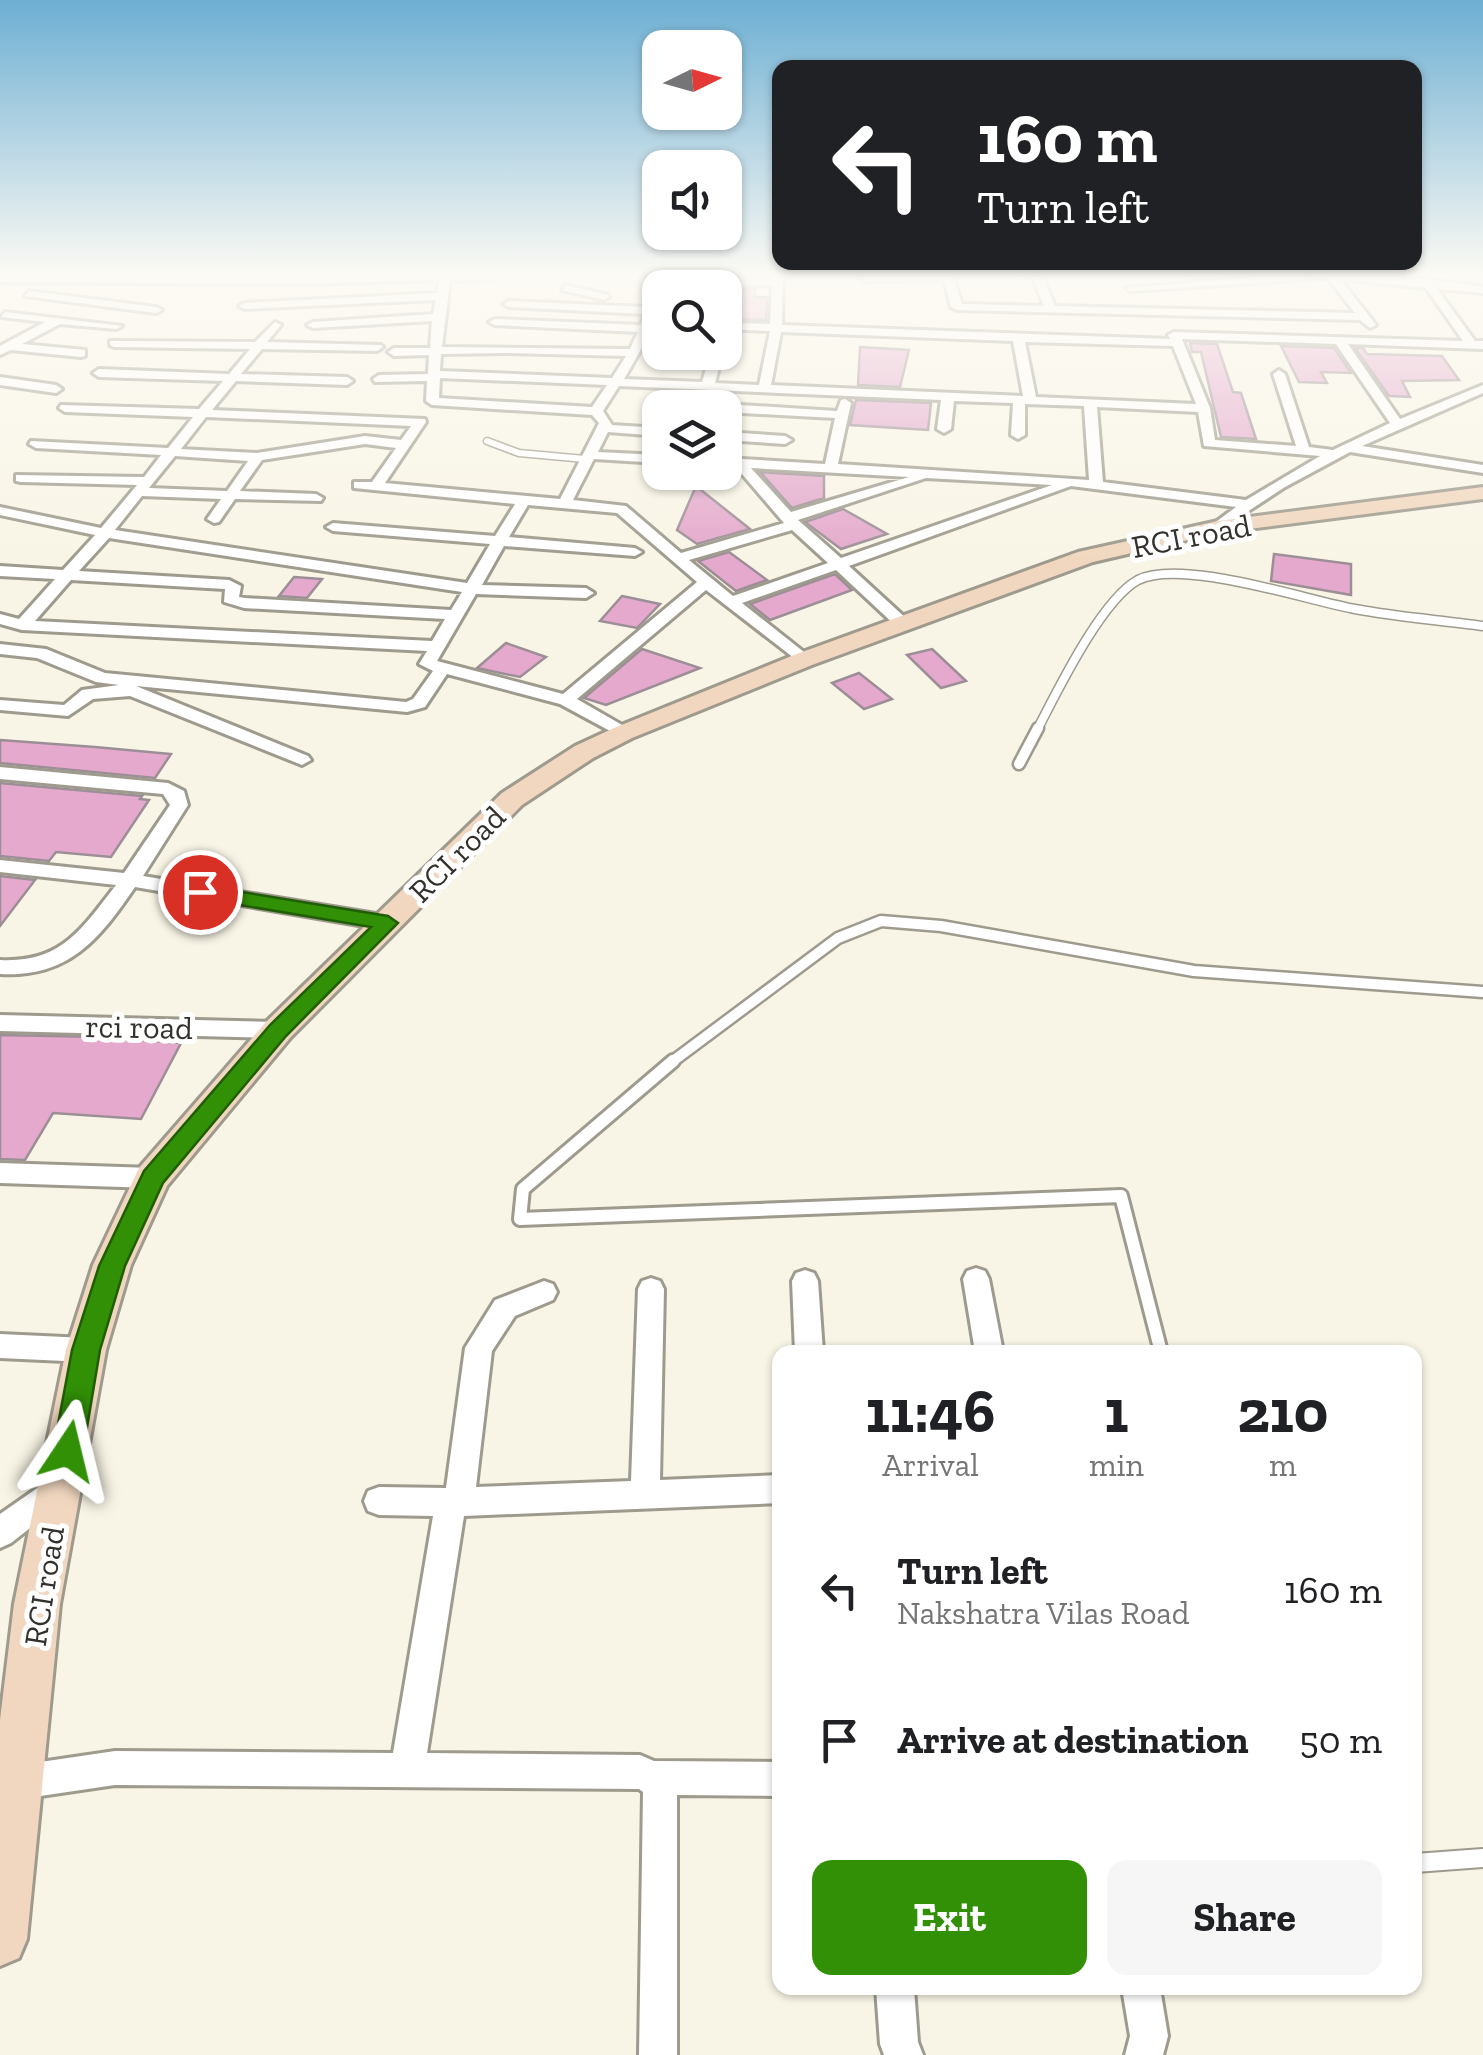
<!DOCTYPE html>
<html lang="en">
<head>
<meta charset="utf-8">
<style>
	body { margin:0; font-family:"Zilla Slab",serif; background:#f6f6f6; color:#202124; height:100vh; display:flex; flex-direction:column; font-size:38px; white-space:nowrap }
	* { box-sizing:border-box; margin:0 }
	p { font-size:32px; color:#757577 }
	.icon { flex:none; width:55px; height:55px; fill:none; stroke:currentColor; stroke-width:2; stroke-linecap:round; stroke-linejoin:round }
	.map { position:relative; flex:1; overflow:hidden }
	.panel { position:absolute; left:772px; top:1345px; width:650px; height:650px; display:flex; flex-direction:column; background:#fff; border-radius:20px; box-shadow:0 2px 8px #0004 }
	.panel>* { flex:none }
	.top-card { position:absolute; left:772px; top:60px; width:650px; height:210px; border-radius:20px; box-shadow:0 2px 8px #0004; background:#202124; color:#fff; overflow:hidden }
	.needle { width:65px; rotate:85deg }
	.fabs { position:absolute; left:642px; top:30px; display:grid; gap:20px }
	.fabs a { display:grid; place-items:center; width:100px; height:100px; border-radius:20px; background:#fff; box-shadow:0 2px 8px #0004; font-size:50px }
	.pin { position:absolute; display:grid; place-items:center; width:85px; height:85px; color:#fff; margin:-42px; border:5px solid #fff; border-radius:50%; box-shadow:0 2px 10px #0007 }
	.me { position:absolute; width:110px; margin:-55px; rotate:10deg; stroke-linejoin:round; filter:drop-shadow(0 0 8px #0008) }
	.turn { display:flex; align-items:center; gap:35px; height:210px; padding:0 40px; font-size:45px }
	.turn .icon { width:130px; height:130px; stroke-width:2.5 }
	.turn b { display:block; font-size:70px; line-height:85px }
	.eta { display:flex; justify-content:space-evenly; align-items:center; height:170px; text-align:center }
	.eta b { font-size:60px; font-weight:700; line-height:70px }
	.cta { display:flex; gap:20px; margin-top:auto; padding:20px 40px }
	.cta a { flex:1; height:115px; border-radius:20px; background:#319006; color:#fff; font-size:40px; font-weight:700; line-height:115px; text-align:center }
	.cta a+a { background:#f6f6f6; color:#202124 }
	ul { padding:0; list-style:none }
	li { display:flex; align-items:center; gap:30px; height:150px; padding:0 40px }
	li div { flex:1 }
	li b { display:block; font-size:38px }
	li em { font-style:normal }
	.map>svg:first-child { display:block }
	.building { fill:#e4a9cc; stroke:#9c8e96; stroke-width:2.5 }
	.lines { fill:none; stroke-linecap:round; stroke-linejoin:round }
	.lane-far4-casing { stroke:#9e9a8d; stroke-width:9 }
	.lane-far3-casing { stroke:#9e9a8d; stroke-width:11 }
	.lane-far2-casing { stroke:#9e9a8d; stroke-width:15 }
	.lane-far1-casing { stroke:#9e9a8d; stroke-width:18 }
	.lane-casing { stroke:#9e9a8d; stroke-width:22 }
	.street-casing { stroke:#9e9a8d; stroke-width:6 }
	.secondary-casing { stroke:#9e9a8d; stroke-width:6 }
	.lane-far4 { stroke:#fff; stroke-width:6 }
	.lane-far3 { stroke:#fff; stroke-width:8 }
	.lane-far2 { stroke:#fff; stroke-width:10 }
	.lane-far1 { stroke:#fff; stroke-width:12 }
	.lane { stroke:#fff; stroke-width:18 }
	.street { fill:#fff; fill-rule:evenodd }
	.secondary { fill:#f1d7bf; fill-rule:evenodd }
	.route { fill:#319006; stroke:#205e04; stroke-width:2.5 }
	.labels { text-anchor:middle; stroke-width:10; stroke-linejoin:round; paint-order:stroke }
	.street-label { font-size:32px; fill:#33312c; stroke:#fff }
</style>
</head>
<body>
<div class="map">
<svg width="1483" height="2055" viewBox="0 0 1483 2055">
	<rect width="100%" height="100%" fill="#f9f5e6"/>
	<path class="building" d="M755 289V297H768L766 320 725 319V290Z
		M1190 343 1217 344 1233 392 1241 393 1256 439 1221 437 1201 352H1192Z
		M1281 346 1334 348 1351 373 1321 372 1327 383 1299 382Z
		M860 347 909 350 900 387 858 385Z
		M1355 348H1363L1367 354 1442 356 1459 380 1402 381 1410 397 1389 396Z
		M856 400 931 403 928 430 850 425Z
		M760 472 824 476V498L792 508Z
		M696 486 750 529 697 544 677 530Z
		M843 509 887 534 841 549 805 522Z
		M729 552 767 580 736 591 698 561Z
		M1274 554 1351 564V595L1271 581Z
		M835 574 852 590 770 620 750 604Z
		M294 577 322 579 307 598 279 596Z
		M622 596 660 604 637 628 600 621Z
		M506 643 546 657 520 677 477 668Z
		M642 649 700 668 606 705 584 698Z
		M932 649 966 681 941 688 907 655Z
		M859 673 892 699 864 709 832 683Z
		M0 740 95 747 171 754 155 778 0 763Z
		M0 783 142 796 140 799 149 800 111 857 56 852 49 861 0 856Z
		M0 876 35 880 0 926Z
		M0 1035 103 1037 181 1043 141 1119 53 1113 25 1160 0 1159Z"/>
	<g class="lines">
		<g class="lane-far4-casing">
			<path id="lane-far4" d="M487 441 519 453 585 459"/>
		</g>
		<g class="lane-far3-casing">
			<path id="lane-far3" d="M1037 730C1057 692 1101 600 1138 580 1181 558 1306 600 1355 609 1397 617 1440 620 1483 626"/>
		</g>
		<g class="lane-far2-casing">
			<path id="lane-far2" d="M1019 764 1038 728
				M669 1064 838 938 881 921 941 926 1194 971 1483 992"/>
		</g>
		<g class="lane-far1-casing">
			<path id="lane-far1" d="M673 1061 523 1189 520 1219 1121 1196 1161 1352"/>
		</g>
		<g class="lane-casing">
			<path id="lane" d="M1415 1863 1483 1858"/>
		</g>
		<g class="street-casing">
			<path id="street" d="M493 273 496 276 491 279 450 281 442 347 630 349 638 332 495 325 489 322 495 319 641 325 644 314 509 307 503 304 509 301 646 307 648 291 661 277 658 273H669L672 277 669 281 772 279 773 273H783L782 325 1170 339 1168 335 1174 332 1463 341 1426 288 1340 279 1376 325 1370 328 1360 320 957 310 951 307 944 280 864 281 858 273H952L962 304 1044 306 1031 273H1041L1055 306 1355 313 1328 278 1131 291 1126 288 1308 273 1427 279 1483 287V293L1437 289 1475 341H1483V349L1348 344 1400 419 1483 385V393L1362 446 1483 465V473L1350 452 1285 487 1218 531 1213 530V524L1236 507 1071 486 849 566 909 621V627H897L836 570 742 603 809 656V664L803 665 706 590 577 699 629 729V737L623 738 560 704 447 674 425 707 407 712 136 686 308 756 311 760 302 765 130 696 93 699 68 716 0 710V700L64 705 82 690 119 685 96 682 37 658 0 654V644L46 649 105 673 406 702 413 699 433 671 419 664 427 651 22 630 0 624V614L19 619 55 579 0 576V566L63 570 95 535 0 515V507L101 528 137 485 21 482 16 481V475L144 477 161 455 36 448 29 444 31 441 168 448 193 417 65 412 59 408 61 405 199 409 223 381 99 377 93 373 99 369 229 374 250 349 114 347 110 345V341L255 342 275 322 281 325 267 342 381 345 383 347 377 351 262 349 241 374 347 377 353 381 347 385 236 381 212 410 425 419 426 422 385 483 560 499 599 423 592 415 432 405 426 401 427 381 375 382 373 379 379 375 428 374 429 355 394 356 388 352 394 348H430L432 321 313 328 307 325 313 322 433 314 436 300 245 309 239 306 245 303 437 293 439 280 297 284 0 282V276L297 278ZM772 285 770 324 725 323V329L770 331 759 385 715 383 723 352H711L702 382 624 379 647 339 660 288ZM781 332 1013 341 1023 396 771 385ZM1182 339 1336 344 1390 423 1333 450 1309 447 1285 374 1279 370 1273 374 1296 446 1215 440 1210 408ZM1025 342 1173 346 1196 404 1036 397ZM507 353 626 356 612 378 440 371 441 354ZM440 378 607 385 592 407 439 398ZM619 386 941 400 937 429 944 433 951 429 954 401 1013 403 1011 435 1018 439 1025 435V404L1084 406 1089 480 838 464 851 403 845 399 841 400 837 411 725 404 719 407 669 401 665 402 664 408H725V412L835 418 825 464 725 458V466L736 467 784 523 681 553 626 506 573 500 594 459 660 463V455L598 452 608 432 660 436V428L612 425 603 411ZM1097 407 1198 412 1204 446 1320 456 1246 500 1103 482ZM206 417 411 426 401 440 365 436 257 453 181 449ZM365 444 396 448 372 482H354V488L515 504 495 536 333 523 326 527 333 531 490 544 467 583 115 530 142 496 221 499 207 519 214 523 219 522 235 499 321 501 323 498 316 494 240 491 262 460ZM175 456 248 461 227 491 149 488ZM751 468 909 477 791 512ZM926 478 1052 485 841 558 798 520ZM528 505 617 513 697 582 563 694 437 661 476 594 586 598 594 593 586 588 482 585 504 546 635 556 642 552 635 548 509 537ZM792 530 828 563 733 596 689 560ZM109 538 462 592 451 610 245 598 239 597 241 586 229 580 79 571ZM71 580 225 589 224 602 244 608 445 619 432 641 35 621Z
				M566 285 608 295 609 297 604 300 562 290Z
				M29 291 156 307 162 310 156 313 25 296Z
				M5 312 122 326 116 329 60 324 22 344 85 350V356L81 357 11 350 0 355V346L45 322 1 317Z
				M674 352H694V353L688 357Z
				M0 377 56 385 62 389 56 393 0 385Z
				M725 432 785 436 792 440 785 444 725 440Z
				M0 767 168 783 184 791 188 805 143 876 388 916 398 923 388 930 135 887C99 940 68 978 0 974V960C61 963 81 930 116 885L0 872V860L124 873 170 805 163 794 0 779Z
				M0 1015 278 1022 289 1030 278 1038 0 1031Z
				M0 1163 152 1168 161 1171 164 1178 161 1185 152 1188 0 1183Z
				M976 1268 985 1271 989 1279 1003 1352H975L963 1279 967 1271Z
				M805 1270 814 1273 818 1281 823 1352H795L792 1281 796 1273Z
				M651 1278 660 1281 664 1289 660 1480 780 1475V1503L464 1516 427 1753 640 1755 654 1761 780 1762V1796L677 1795V2055H639L643 1792 639 1789 115 1785 20 1799 8 1794 3 1782 8 1770 20 1765 115 1751 393 1753 433 1516 379 1515 368 1511 364 1501 368 1491 379 1487 446 1488 465 1348 495 1300 544 1281 553 1284 557 1292 553 1300 515 1316 492 1351 476 1487 631 1481 638 1289 642 1281Z
				M0 1334 86 1338 96 1342 100 1350 96 1358 86 1362 0 1358Z
				M56 1475 67 1479 71 1489 67 1499 11 1543 0 1548V1514Z
				M876 1988H914L918 2042 923 2055H884L880 2044Z
				M1122 1988H1160L1168 2036 1163 2055H1125L1130 2036Z"/>
		</g>
		<g class="secondary-casing">
			<path id="secondary" d="M1483 487V499L1218 533 1093 562 812 665 632 738 593 758 522 805 290 1038 167 1186 131 1265 106 1350 60 1604 27 1939 19 1958 0 1966V1720L14 1604 66 1350 93 1265 139 1168 266 1022 502 793 575 746 614 728 794 655 1078 552 1218 521Z"/>
		</g>
		<use href="#lane-far4" class="lane-far4"/>
		<use href="#lane-far3" class="lane-far3"/>
		<use href="#lane-far2" class="lane-far2"/>
		<use href="#lane-far1" class="lane-far1"/>
		<use href="#lane" class="lane"/>
		<use href="#street" class="street"/>
		<use href="#secondary" class="secondary"/>
	</g>
	<linearGradient id="sky" x2="0" y2="1"><stop stop-color="#6dafd3"/><stop offset="0.49" stop-color="#fcfaf4"/><stop offset="1" stop-color="#fcfaf4" stop-opacity="0"/></linearGradient>
	<rect width="1483" height="561" fill="url(#sky)"/>
	<path class="route" d="M200 885 388 916 398 923 286 1036 163 1183 125 1266 100 1350 83 1451 78 1461 68 1465 58 1461 53 1451 72 1350 99 1266 144 1171 270 1025 371 927 192 897 189 892 192 887Z"/>
	<g class="labels">
		<g class="street-label">
			<text transform="translate(1191 536) rotate(-11)" y="11">RCI road</text>
			<text transform="translate(457 854) rotate(-45)" y="11">RCI road</text>
			<text transform="translate(139 1027) rotate(1)" y="11">rci road</text>
			<text transform="translate(44 1586) rotate(-81)" y="11">RCI road</text>
		</g>
	</g>
</svg>
<div class="fabs">
<a><svg class="needle" viewBox="-14 -14 28 28"><path d="M0-13l5 13h-10z" fill="#e53935"/><path d="M0 13l5-13h-10z" fill="#757577"/></svg></a>
<a><svg class="icon" aria-label="sound" viewBox="0 0 24 24"><path d="M4 9h4l5-4v14l-5-4H4zM17 9q2 3 0 6"/></svg></a>
<a><svg class="icon" aria-label="search" viewBox="0 0 24 24"><circle cx="10" cy="10" r="6"/><path d="M15 15l6 6"/></svg></a>
<a><svg class="icon" aria-label="layers" viewBox="0 0 24 24"><path d="M12 4l9 5-9 5-9-5zM3 14l9 5 9-5"/></svg></a>
</div>
<div class="pin" style="left:200px;top:892px;background:#d93025"><svg class="icon" aria-label="arrive" viewBox="0 0 24 24"><path d="M6 21V4h12l-3 4 3 4H6"/></svg></div>
<svg class="me" style="left:68px;top:1451px" viewBox="-20 -20 40 40"><path d="M0-17L14 15 0 8-14 15z" fill="#319006" stroke="#fff" stroke-width="4"/></svg>
<div class="top-card">
<div class="turn"><svg class="icon" aria-label="left" viewBox="0 0 24 24"><path d="M17 20v-9H6M10 6l-5 5 5 5"/></svg><div><b>160 m</b>Turn left</div></div>
</div>
<section class="panel">
<div class="eta">
<div><b>11:46</b><p>Arrival</p></div>
<div><b>1</b><p>min</p></div>
<div><b>210</b><p>m</p></div>
</div>
<ul>
<li><svg class="icon" aria-label="left" viewBox="0 0 24 24"><path d="M17 20v-9H6M10 6l-5 5 5 5"/></svg><div><b>Turn left</b><p>Nakshatra Vilas Road</p></div><em>160 m</em></li>
<li><svg class="icon" aria-label="arrive" viewBox="0 0 24 24"><path d="M6 21V4h12l-3 4 3 4H6"/></svg><div><b>Arrive at destination</b></div><em>50 m</em></li>
</ul>
<div class="cta"><a>Exit</a><a>Share</a></div>
</section>
</div>
</body>
</html>
